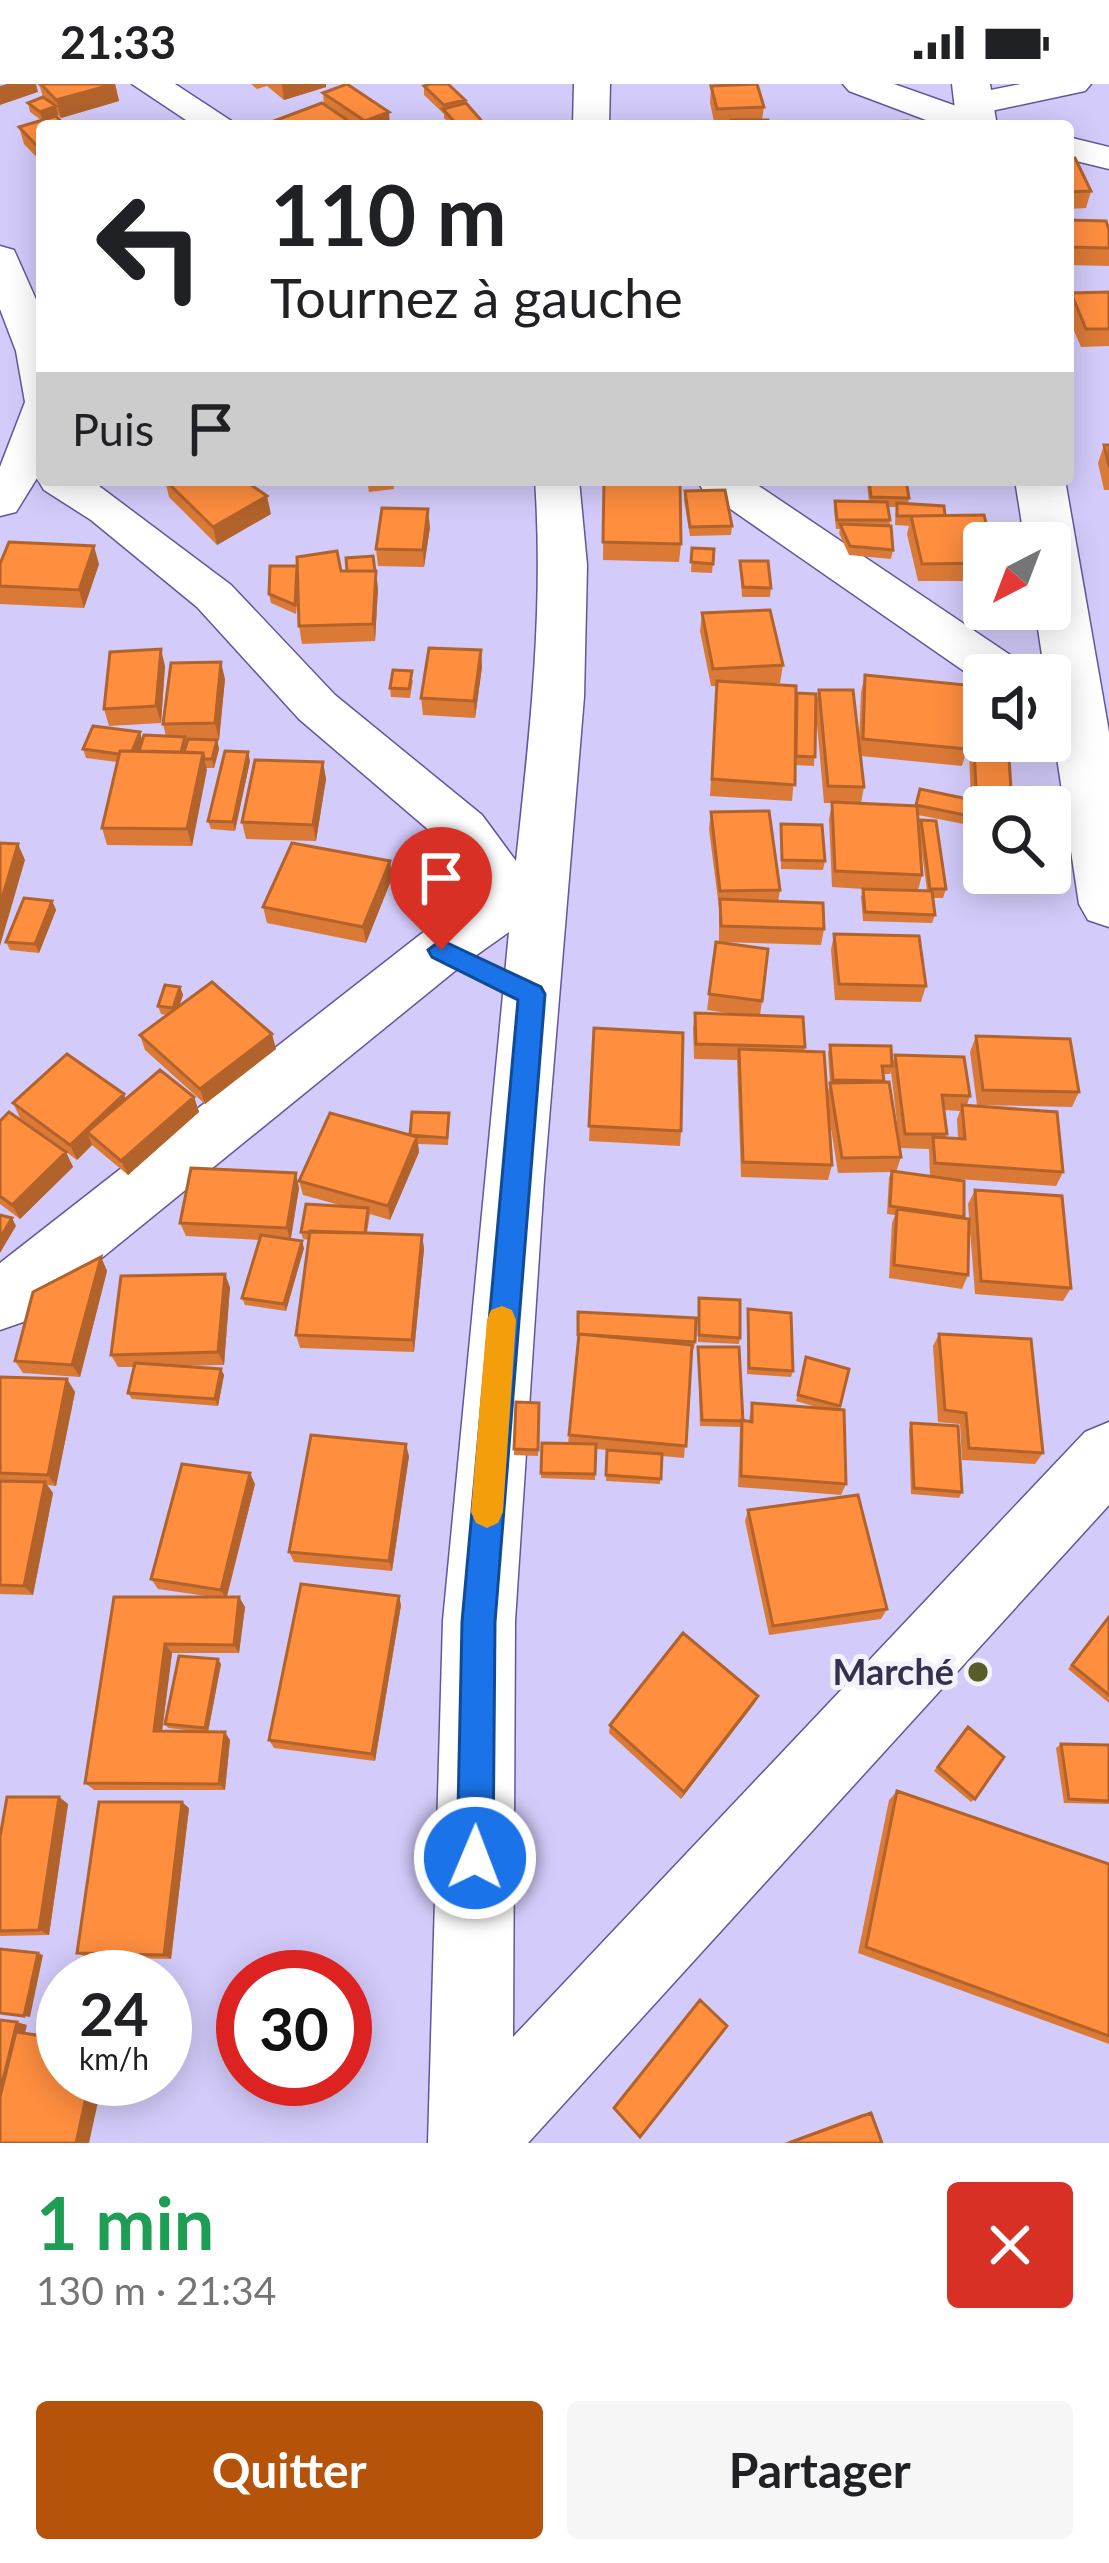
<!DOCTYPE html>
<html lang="fr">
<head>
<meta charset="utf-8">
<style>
	body { margin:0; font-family:Lato,sans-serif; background:#f6f6f6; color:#202124; height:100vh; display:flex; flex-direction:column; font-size:45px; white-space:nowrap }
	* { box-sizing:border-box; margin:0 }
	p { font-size:39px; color:#757577 }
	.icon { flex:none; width:66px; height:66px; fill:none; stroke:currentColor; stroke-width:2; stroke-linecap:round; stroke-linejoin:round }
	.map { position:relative; height:2059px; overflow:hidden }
	.drawer { display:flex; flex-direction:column; background:#fff; flex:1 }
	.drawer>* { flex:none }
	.hud { position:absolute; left:36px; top:36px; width:1038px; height:366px; border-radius:12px; box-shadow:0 6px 30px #0003; background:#fff; color:#202124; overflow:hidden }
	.needle { width:78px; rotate:222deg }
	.controls { position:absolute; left:963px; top:438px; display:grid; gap:24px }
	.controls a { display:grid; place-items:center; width:108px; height:108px; border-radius:12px; background:#fff; box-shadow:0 6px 30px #0003; font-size:60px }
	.speed { position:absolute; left:36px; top:1866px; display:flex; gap:24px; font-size:60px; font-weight:700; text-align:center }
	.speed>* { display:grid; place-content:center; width:156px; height:156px; border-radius:50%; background:#fff; box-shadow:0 6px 30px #0003; line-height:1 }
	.speed small { font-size:30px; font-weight:400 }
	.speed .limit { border:18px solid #d22; background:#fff; color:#111 }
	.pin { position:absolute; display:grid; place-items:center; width:102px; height:102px; color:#fff; margin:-123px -51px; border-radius:50% 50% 50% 0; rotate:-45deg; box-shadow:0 0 12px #0007 }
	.pin .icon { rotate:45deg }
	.me { position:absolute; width:132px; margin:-66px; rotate:1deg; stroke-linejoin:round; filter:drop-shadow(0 0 9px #0008) }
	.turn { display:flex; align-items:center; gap:42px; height:252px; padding:0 36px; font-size:54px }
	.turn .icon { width:156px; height:156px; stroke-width:2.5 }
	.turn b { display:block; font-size:84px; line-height:102px }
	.then { display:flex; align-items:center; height:114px; padding:0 36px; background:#0003; gap:24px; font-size:45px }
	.round { display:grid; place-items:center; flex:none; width:126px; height:126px; border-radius:12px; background:#f6f6f6 }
	.head { display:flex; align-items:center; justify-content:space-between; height:204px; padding:0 36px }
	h1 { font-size:72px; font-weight:700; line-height:90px; color:#1e9e55 }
	.action { display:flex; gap:24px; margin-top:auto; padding:24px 36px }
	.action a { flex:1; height:138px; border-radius:12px; background:#b45309; color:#fff; font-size:48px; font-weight:700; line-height:138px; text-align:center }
	.action a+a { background:#f6f6f6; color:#202124 }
	.status { display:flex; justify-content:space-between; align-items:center; height:84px; padding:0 60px; background:#fff; direction:ltr }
	.status svg { height:33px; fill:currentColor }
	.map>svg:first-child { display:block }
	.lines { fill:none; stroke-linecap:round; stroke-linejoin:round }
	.minor-casing { stroke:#65569a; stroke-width:3 }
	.major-casing { stroke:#65569a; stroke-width:3 }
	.minor { fill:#fff; fill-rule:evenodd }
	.major { fill:#fff; fill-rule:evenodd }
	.wall { fill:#db7a36; fill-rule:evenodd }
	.shaded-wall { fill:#b2632c }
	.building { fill:#ff8e3f; stroke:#b2632c; stroke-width:3 }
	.route { fill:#1a73e8; stroke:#114b97; stroke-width:3 }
	.slow { fill:#f59e0b }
	.poi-dot { fill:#5a5d2b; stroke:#f3f2fa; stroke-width:4.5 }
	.labels { text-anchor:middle; stroke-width:10; stroke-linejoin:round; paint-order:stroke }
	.near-poi-label { font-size:36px; font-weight:bold; fill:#36304f; stroke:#f3f2fa; text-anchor:end }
</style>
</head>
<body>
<div class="status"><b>21:33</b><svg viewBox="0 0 49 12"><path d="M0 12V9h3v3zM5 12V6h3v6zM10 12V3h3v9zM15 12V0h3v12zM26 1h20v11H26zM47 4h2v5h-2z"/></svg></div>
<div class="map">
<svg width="1109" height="2059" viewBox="0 0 1109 2059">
	<rect width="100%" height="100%" fill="#d3cbfa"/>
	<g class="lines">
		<g class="minor-casing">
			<path id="minor" d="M132 0H175L239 42H195Z
				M574 0H610L609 42H573Z
				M843 0H894L959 23 961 12 1021 0H1091L1085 7 977 30 994 42H942L849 7Z
				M1068 53 1109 63V85L1068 75Z
				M0 162 14 166 42 229V386L16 428 0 432V383L25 318 16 267 0 225Z
				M42 389V396H91L231 501 335 611 482 731 516 777C530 649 544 524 535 396H579L587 481 584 613 544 1096 515 1537 513 1953 1085 1348 1109 1338V1421L528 2059H428L443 1537 509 848 461 882 23 1238 0 1246V1179L421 850 481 810 444 759 299 635 197 523 91 436 44 406 38 396Z
				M697 396H750L1022 579 1030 591H984V601L703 406Z"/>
		</g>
		<g class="major-casing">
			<path id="major" d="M952 0H990L997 42H957Z
				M1015 396H1065L1109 648V843L1088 836 1079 820 1050 627V591H1045L1035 525H1050V459H1025Z"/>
		</g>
		<use href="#minor" class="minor"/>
		<use href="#major" class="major"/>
	</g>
	<path class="wall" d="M37 0H115L119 17 61 34 58 31 42 42V79L24 60 19 43 41 36 30 28 28 19 43 13 40 3Z
		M251 0H326V3L284 16 267 2 257 5Z
		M424 2 465 16V20L486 42H451L444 34V30L424 11Z
		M711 2 764 23 762 36 769 42H715L710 19Z
		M323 9 390 42H275L274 37 324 21Z
		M1068 74 1091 107 1086 124 1068 125Z
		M1068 136 1109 146V182L1068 181Z
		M1109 208V262L1081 263 1068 233V219L1071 209Z
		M1104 361H1109V406H1104L1098 379Z
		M165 396 271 430 217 461 169 413Z
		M264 396H297V397L265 400Z
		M310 396H350L349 399Z
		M367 396H393L394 405 369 408Z
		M604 396 681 460 679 478 603 476Z
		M861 396H920L919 401 907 400 909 414 908 420 945 432 984 459V497H918L907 450 909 442 895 441 896 423H888L893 466 891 475 849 471 839 449 840 445H836L834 426 835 417H869L867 400H861Z
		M685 407 732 442 731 451 690 452 684 416Z
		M430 443 424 483 378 482 376 465Z
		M692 464 714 465 712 489 691 488Z
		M740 477 771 504 770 513H742Z
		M0 480H99L84 524 0 520Z
		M341 487 378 504 375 557 302 560 299 542 298 512 296 530 271 519 269 510Z
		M702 529 783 581 780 599 759 600 796 621 816 619 819 606 859 659 861 608 865 591 967 665 962 682 861 672 864 703 861 719 915 722 971 716 968 641 972 624 1011 706 1006 723H984V744L918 731 919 743 921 736 946 805 943 814H933L935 831 932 839 863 837 861 813 863 805 832 803 829 735 832 719H824L816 629 814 682 795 681 792 717 710 712 716 602H711L700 547ZM920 754 927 807 918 806 922 791Z
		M481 566 482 583 475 634 423 631 421 614Z
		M165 582 161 639 109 642 104 625Z
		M225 595 219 656H217L219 665 214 684H206L192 762 107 761 102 744 117 678 86 674 83 665 140 648 142 657 138 667 166 652 163 640Z
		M413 596 410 614 391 613 390 604Z
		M250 677 235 747 211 745 208 737Z
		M323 678 326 695 316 757 246 755 242 738Z
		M711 728 780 806 778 818 824 845 821 861 719 858V824L709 745Z
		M781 740 825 777 823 786 781 785Z
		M390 777 392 794 366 859 267 839 263 823Z
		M52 817 56 826 39 869 10 866 6 858Z
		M834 850 926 902 921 918 835 916 831 866Z
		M716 858 762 917 760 931 805 963 804 967 827 1011 830 999 828 969 830 961 892 980 895 971 970 1012 967 1021 1063 1088 1056 1102 944 1094 964 1133 968 1191 962 1205 889 1194 892 1139 895 1131 887 1130 889 1094 891 1088 838 1089 828 1025 832 1081 828 1096 741 1093 737 976 694 975 693 945 695 929 740 931 707 926ZM891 988 899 1056 883 998V990H890ZM944 1026 960 1027 957 1035 958 1054 946 1053ZM900 1064 929 1065 930 1092 896 1088 901 1073Z
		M180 903 183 911 179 922 276 965 205 1020 145 966 140 951 167 931 161 930 158 922Z
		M594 944 681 1047 680 1062 589 1057Z
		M976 952 1079 1008 1072 1023 977 1021 970 968Z
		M194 1013 199 1028 128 1091 92 1061 77 1076 20 1034 13 1019Z
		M449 1029 448 1061 418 1060 419 1068 390 1136 370 1130 367 1149 422 1151 424 1165 414 1268 300 1264 296 1251 309 1156 303 1155 301 1148 343 1122 303 1111 299 1097 410 1051Z
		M0 1037 66 1068 73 1083 20 1135 0 1120Z
		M299 1104 291 1155 304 1164 286 1227 245 1221 242 1214 259 1156 186 1152 180 1139Z
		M975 1106 1071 1204 1063 1217 975 1210 968 1120Z
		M101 1173 107 1187 80 1293 23 1289 15 1277Z
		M230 1203 224 1281 176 1282 221 1285 224 1291 218 1322 132 1315 128 1309 134 1283H118L111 1271Z
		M699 1214 740 1254 739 1260 698 1258Z
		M748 1225 793 1287 791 1293 747 1290Z
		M578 1228 695 1258 694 1265 692 1264 684 1374 662 1372 660 1400 606 1397 607 1366 596 1365 595 1396 541 1394 542 1359 568 1360 578 1259Z
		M939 1250 1043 1369 1035 1380 962 1376 960 1340 938 1338 933 1262Z
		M698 1263 743 1337H749L752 1319 820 1324 796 1317 806 1273 849 1285 839 1325 846 1400 841 1411 738 1403 740 1343 700 1342Z
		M0 1293 67 1295 75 1308 56 1402 47 1401 53 1409 33 1511 0 1510Z
		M516 1318 539 1319 538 1372 514 1371Z
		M911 1339 962 1408 959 1414 911 1410 909 1345Z
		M409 1372 392 1487 294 1478 289 1468Z
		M255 1400 227 1513H239L245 1523 239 1569H172L162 1647 203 1648 168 1644 165 1640 221 1580 208 1648 230 1656 225 1706H94L85 1699 114 1513H213L158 1505 151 1495Z
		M748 1426 887 1525 881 1535 769 1551 745 1437Z
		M401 1521 375 1677 274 1664 269 1656Z
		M1109 1531V1619L1068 1585Z
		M754 1620 681 1715 609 1649 610 1641Z
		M964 1647 975 1715 971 1718 934 1687Z
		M1061 1660 1109 1661V1720L1064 1719 1056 1664Z
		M897 1707 1109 1780V1960L858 1869 889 1716Z
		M59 1713 68 1720 49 1851 0 1852V1753Z
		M189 1724 171 1875 86 1873 77 1869Z
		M871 2029 882 2059H784L862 2030Z"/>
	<path class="shaded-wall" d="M7 0H36L38 8 0 21V2Z
		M115 0 119 17 61 34 56 16Z
		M282 0H326V3L284 16Z
		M56 22 58 31 43 37 40 28Z
		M389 28 390 42H365V37Z
		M267 412 271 430 217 461 213 443Z
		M428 425 430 443 424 483 423 466Z
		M94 462 99 480 84 524 79 506Z
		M376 487 378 504 375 557 373 540Z
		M161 565 165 582 161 639 156 622Z
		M481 566 482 583 475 634 474 617Z
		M221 578 225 595 219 656 215 639Z
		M140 648 142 657 133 680 130 671Z
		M217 656 219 665 214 684 212 675Z
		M248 668 250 677 235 747 233 738Z
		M203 669 207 686 192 762 187 745Z
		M323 678 326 695 316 757 313 741Z
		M18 760 25 776 0 862V821Z
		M390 777 392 794 366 859 363 843Z
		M52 817 56 826 39 869 35 860Z
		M180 903 183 911 176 932 173 924Z
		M272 950 276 965 205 1020 200 1005Z
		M124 1010 130 1025 87 1048 92 1061 77 1076 70 1061Z
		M194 1013 199 1028 128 1091 121 1077Z
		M417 1053 419 1068 390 1136 388 1122Z
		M66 1068 73 1083 20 1135 12 1121Z
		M296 1089 299 1104 290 1158 287 1144Z
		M12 1134 16 1142 0 1169V1154Z
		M422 1151 424 1165 414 1268 412 1256Z
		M302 1157 304 1164 286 1227 284 1220Z
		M101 1173 107 1187 80 1293 72 1281Z
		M225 1190 230 1203 224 1281 218 1268Z
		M221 1285 224 1291 218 1322 215 1315Z
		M67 1295 75 1308 56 1402 48 1391Z
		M406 1360 409 1372 392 1487 389 1477Z
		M250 1389 255 1400 226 1515 221 1506Z
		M45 1398 53 1409 33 1511 24 1502Z
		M399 1512 401 1521 375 1677 372 1670Z
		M239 1513 245 1523 239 1569 234 1561Z
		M165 1560 172 1569 161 1655 154 1647Z
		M218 1575 221 1580 208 1648 205 1644Z
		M758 1612 754 1620 681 1715 684 1708Z
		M225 1648 230 1656 225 1706 219 1700Z
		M59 1713 68 1720 49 1851 39 1846Z
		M182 1718 189 1724 171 1875 164 1871Z
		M38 1869 43 1871 30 1933 24 1932Z
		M17 1938 27 1941 0 2055V2008Z
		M90 1995H103L89 2059H76Z"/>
	<path class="building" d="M41 0H114L56 16Z
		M347 0 389 28 365 37 323 9Z
		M430 0H448L465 16 444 21 424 2Z
		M757 0 764 23 717 25 711 2Z
		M43 13 56 22 40 28 28 19Z
		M322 19 356 42H281L274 37Z
		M466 19 486 42H458L443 25Z
		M56 32 65 42H42V67L19 43Z
		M731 36H768L769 42H732Z
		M908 37 911 42H847L846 40Z
		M1068 74H1075L1091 107 1068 108Z
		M1068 136 1106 137 1109 146V164L1068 163Z
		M1109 208V245H1086L1071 209Z
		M1104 361H1109V383Z
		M165 396H244L267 412 213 443Z
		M604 396H680L681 460 603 458Z
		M869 396H906L909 414 871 413Z
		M725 406 732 442 690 443 685 407Z
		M835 417 887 418 890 436H837Z
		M897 419 944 422 945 432H897Z
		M382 424 428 425 423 466 376 465Z
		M984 431 991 459H984V479L922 480 911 432Z
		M840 440 891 442 893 466 850 462Z
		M9 458 94 462 79 506 0 502V480Z
		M692 464 714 465 713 480 691 478Z
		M337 467 341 487H376L373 540 299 542 297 473Z
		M373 472 375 487H347L346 474Z
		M740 477H768L771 504 743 503Z
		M270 482H297L295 521 269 510Z
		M770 526 783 581 713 585 702 529Z
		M429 564 481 566 474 617 421 614Z
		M161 565 156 622 104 625 110 568Z
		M221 578 215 639 163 640 171 579Z
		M393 586 412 587 409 605 390 604Z
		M865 591 966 601 967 665 863 655Z
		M717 597 796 602 795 701 712 695Z
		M819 606H853L864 703 828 702Z
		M797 609 816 610 815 673 796 672Z
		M972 624 984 625V657H1008L1011 706 976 703Z
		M93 642 140 648 132 667H120L119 670 83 665Z
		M144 651 185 653 181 668 139 667Z
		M188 655 217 656 212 675H204L203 669 184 668Z
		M120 667 203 669 187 745 102 744Z
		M225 667 248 668 233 738 208 737Z
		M255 676 323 678 313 741 242 738Z
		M920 705 996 721V723H984V735L916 721Z
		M832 718 917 722 922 791 835 787Z
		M769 727 780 806 720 807 711 728Z
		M921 736 936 737 946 805H930Z
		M781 740 822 741 825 777 782 776Z
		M0 759 18 760 0 821Z
		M292 759 390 777 363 843 263 823Z
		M863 805 932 807 935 831 865 828Z
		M24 814 52 817 35 860 6 858Z
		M720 815 823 819 824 845 721 842Z
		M834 850 919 852 926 902 839 900Z
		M716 858 768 865 762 917 709 910Z
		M212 898 272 950 200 1005 140 951Z
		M165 901 180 903 173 924 158 922Z
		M695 929 803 933 805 963 696 960Z
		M594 944 683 949 681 1047 589 1042Z
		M976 952 1070 955 1079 1008 983 1006Z
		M830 961 891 962 892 982H882L884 997 833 996Z
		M739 965 824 968 832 1081 743 1078Z
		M67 970 124 1010 70 1061 13 1019Z
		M895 971 964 973 970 1012 942 1011 947 1050H905Z
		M160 986 194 1013 121 1077 87 1048Z
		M889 998 901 1073 842 1074 830 999Z
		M962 1021 1057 1028 1063 1088 935 1079 933 1053 965 1055Z
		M9 1028 66 1068 12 1121 0 1112V1037Z
		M412 1028 449 1029 447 1054 410 1051Z
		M330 1029 417 1053 388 1122 299 1097Z
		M191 1084 296 1089 287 1144 180 1139Z
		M892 1087 964 1097V1133L890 1122Z
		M975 1106 1062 1112 1071 1204 981 1197Z
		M306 1120 368 1124 365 1149 301 1148Z
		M897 1125 969 1135 968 1191 894 1181Z
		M0 1131 12 1134 0 1154Z
		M310 1147 422 1151 412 1256 296 1251Z
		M261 1151 302 1157 284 1220 242 1214Z
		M101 1173 72 1281 15 1277 33 1208Z
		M225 1190 218 1268 111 1271 121 1192Z
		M699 1214 740 1216V1254L699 1251Z
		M748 1225 791 1229 793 1287 749 1284Z
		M578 1228 696 1234 695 1258 579 1250 578 1252Z
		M579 1250 692 1261 686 1362 569 1351Z
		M939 1250 1031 1255 1043 1369 969 1364 966 1329 945 1326Z
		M698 1263H739L743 1337 702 1336Z
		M806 1273 849 1285 840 1322 798 1311Z
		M135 1279 221 1285 215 1315 128 1309Z
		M0 1293 67 1295 48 1391 0 1389Z
		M516 1318 539 1319 538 1366 514 1365Z
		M752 1319 844 1326 846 1400 741 1392 742 1336 752 1338Z
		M911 1339 958 1342 962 1408 914 1404Z
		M311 1351 406 1360 389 1477 289 1468Z
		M542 1359 596 1360 595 1390 541 1389Z
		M607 1366 662 1370 661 1395 606 1391Z
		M182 1380 250 1389 221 1506 151 1495Z
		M0 1397 45 1398 24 1502 0 1501Z
		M858 1411 887 1525 773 1542 748 1426Z
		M301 1500 399 1512 372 1670 269 1656Z
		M114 1513H239L234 1561 165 1560 154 1647 225 1648 219 1700 85 1699Z
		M1109 1533V1611L1072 1581Z
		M683 1549 758 1612 684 1708 610 1641Z
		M179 1572 218 1575 205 1644 165 1640Z
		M968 1643 1004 1673 975 1715 938 1683Z
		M1061 1660 1109 1661V1717L1069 1715Z
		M897 1707 1109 1780V1952L866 1863Z
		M7 1713H59L39 1846 0 1847V1753Z
		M99 1718H182L164 1871 77 1869Z
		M0 1865 38 1869 24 1932 0 1929Z
		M700 1916 727 1942 640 2053 614 2024Z
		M0 1936 17 1938 0 2008Z
		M16 1948 63 1955V1995H90L76 2059H0V2013Z
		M871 2029 882 2059H789Z"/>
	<path class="route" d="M441 856 541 903 545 910 495 1538 493 1774 487 1787 475 1792 462 1787 457 1774 462 1538 518 916 432 873 428 866Z"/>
	<path class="slow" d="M502 1222 512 1226 516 1236 503 1428 498 1439 487 1444 476 1439 471 1428 487 1236 491 1226Z"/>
	<circle class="poi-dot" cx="978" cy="1588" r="12"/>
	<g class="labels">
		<g class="near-poi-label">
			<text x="954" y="1601">Marché</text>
		</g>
	</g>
</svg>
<div class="controls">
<a><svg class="needle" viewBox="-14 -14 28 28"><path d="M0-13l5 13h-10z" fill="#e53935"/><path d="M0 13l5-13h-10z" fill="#757577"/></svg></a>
<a><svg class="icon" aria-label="sound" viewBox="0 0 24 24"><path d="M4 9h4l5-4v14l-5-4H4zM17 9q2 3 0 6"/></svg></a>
<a><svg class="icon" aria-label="search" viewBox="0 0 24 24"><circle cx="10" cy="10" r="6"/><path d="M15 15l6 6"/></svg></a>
</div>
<div class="speed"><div>24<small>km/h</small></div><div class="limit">30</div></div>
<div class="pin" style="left:441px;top:866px;background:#d93025"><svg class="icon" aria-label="arrive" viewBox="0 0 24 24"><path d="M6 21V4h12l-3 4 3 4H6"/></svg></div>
<svg class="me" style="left:475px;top:1774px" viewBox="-20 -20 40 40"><circle r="17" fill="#1a73e8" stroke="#fff" stroke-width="3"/><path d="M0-11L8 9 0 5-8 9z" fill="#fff"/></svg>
<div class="hud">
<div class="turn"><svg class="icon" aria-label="left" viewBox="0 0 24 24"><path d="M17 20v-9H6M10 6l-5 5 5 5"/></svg><div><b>110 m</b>Tournez à gauche</div></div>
<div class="then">Puis<svg class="icon" aria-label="arrive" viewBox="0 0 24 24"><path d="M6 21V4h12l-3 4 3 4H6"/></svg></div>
</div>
</div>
<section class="drawer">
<div class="head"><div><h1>1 min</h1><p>130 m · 21:34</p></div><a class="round" style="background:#d93025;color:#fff"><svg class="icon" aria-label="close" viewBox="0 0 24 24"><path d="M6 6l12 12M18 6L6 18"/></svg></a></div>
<div class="action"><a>Quitter</a><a>Partager</a></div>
</section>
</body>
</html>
